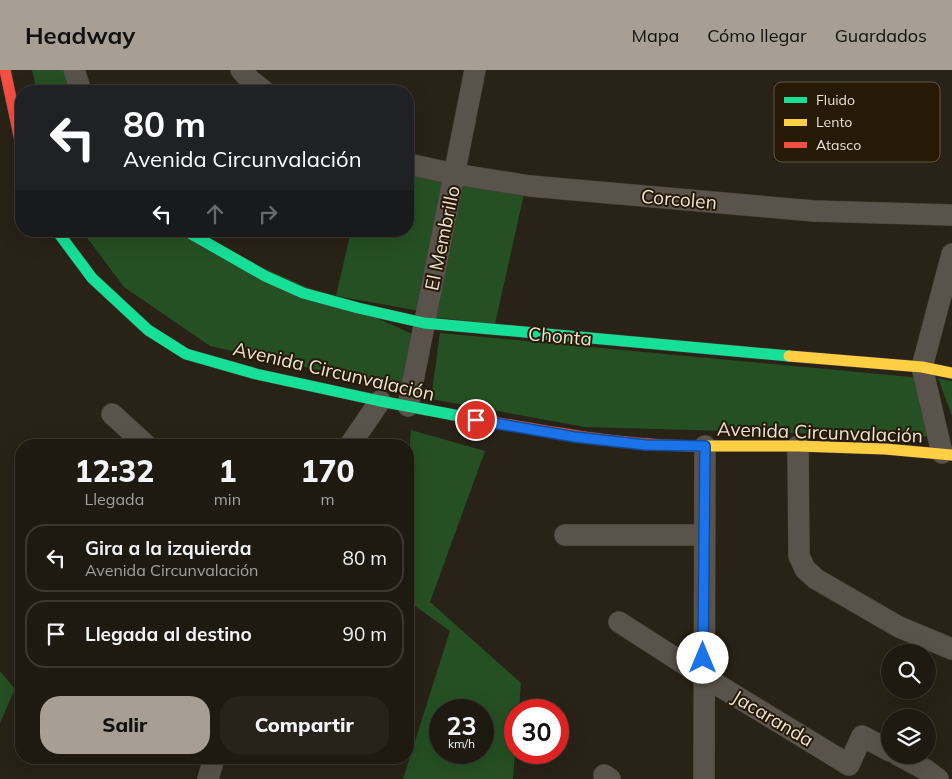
<!DOCTYPE html>
<html lang="es">
<head>
<meta charset="utf-8">
<style>
	body { margin:0; font-family:Mulish,sans-serif; background:#27231a; color:#f1f3f6; height:100vh; display:flex; flex-direction:column; font-size:19px; white-space:nowrap }
	* { box-sizing:border-box; margin:0 }
	p { font-size:16px; color:#a1a19f }
	.icon { flex:none; width:28px; height:28px; fill:none; stroke:currentColor; stroke-width:2; stroke-linecap:round; stroke-linejoin:round }
	.map { position:relative; flex:1; overflow:hidden }
	.side { position:absolute; left:15px; top:369px; width:399px; height:325px; display:flex; flex-direction:column; background:#1f1a11; border-radius:20px; box-shadow:0 5px 20px #0002,0 0 0 1px #3c3831 }
	.side>* { flex:none }
	.top-card { position:absolute; left:15px; top:15px; width:399px; height:152px; border-radius:20px; box-shadow:0 5px 20px #0002,0 0 0 1px #3c3831; background:#202124; color:#fff; overflow:hidden }
	.tools { position:absolute; left:881px; top:574px; display:grid; gap:10px }
	.tools a { display:grid; place-items:center; width:55px; height:55px; border-radius:50%; background:#1f1a11; box-shadow:0 5px 20px #0002,0 0 0 1px #3c3831; font-size:25px }
	.speed { position:absolute; left:429px; top:629px; display:flex; gap:10px; font-size:25px; font-weight:700; text-align:center }
	.speed>* { display:grid; place-content:center; width:65px; height:65px; border-radius:50%; background:#1f1a11; box-shadow:0 5px 20px #0002,0 0 0 1px #3c3831; line-height:1 }
	.speed small { font-size:12px; font-weight:400 }
	.speed .limit { border:8px solid #d22; background:#fff; color:#111 }
	.pin { position:absolute; display:grid; place-items:center; width:42px; height:42px; color:#fff; margin:-21px; border:2px solid #fff; border-radius:50%; box-shadow:0 1px 5px #0007 }
	.me { position:absolute; width:55px; margin:-28px; rotate:0deg; stroke-linejoin:round; filter:drop-shadow(0 0 4px #0008) }
	.turn { display:flex; align-items:center; gap:18px; height:105px; padding:0 25px; font-size:22px }
	.turn .icon { width:65px; height:65px; stroke-width:2.5 }
	.turn b { display:block; font-size:35px; line-height:42px }
	.lanes { display:flex; align-items:center; height:48px; padding:0 25px; background:#0003; justify-content:center; gap:25px; direction:ltr }
	.lanes .off { opacity:.35 }
	.eta { display:flex; justify-content:space-evenly; align-items:center; height:85px; text-align:center }
	.eta b { font-size:30px; font-weight:800; line-height:35px }
	.cta { display:flex; gap:10px; margin-top:auto; padding:10px 25px }
	.cta a { flex:1; height:58px; border-radius:20px; background:#a79f94; color:#111; font-size:20px; font-weight:800; line-height:58px; text-align:center }
	.cta a+a { background:#27231a; color:#f1f3f6 }
	ul { padding:0; list-style:none }
	li { display:flex; align-items:center; gap:15px; height:68px; margin:0 10px 8px; padding:0 15px; border:2px solid #3c3831; border-radius:20px }
	li div { flex:1 }
	li b { display:block; font-size:19px }
	li em { font-style:normal }
	header { display:flex; align-items:center; gap:30px; box-sizing:border-box; height:70px; padding:0 25px; background:#a79f94; color:#111 }
	header strong { font-size:24px }
	nav { display:flex; gap:28px; margin-inline-start:auto; font-size:18px }
	.map>svg:first-child { display:block }
	.green { fill:#255023; fill-rule:evenodd }
	.lines { fill:none; stroke-linecap:round; stroke-linejoin:round }
	.street-casing { stroke:#453f36; stroke-width:22 }
	.fast-casing { stroke:#453f36; stroke-width:12 }
	.slow-casing { stroke:#453f36; stroke-width:12 }
	.jam-casing { stroke:#453f36; stroke-width:12 }
	.street { stroke:#59534b; stroke-width:21 }
	.fast { stroke:#16e098; stroke-width:11 }
	.slow { stroke:#ffcf43; stroke-width:11 }
	.jam { stroke:#f24e42; stroke-width:11 }
	.route-casing { stroke:#114b97; stroke-width:12 }
	.route { stroke:#1a73e8; stroke-width:9 }
	.labels { text-anchor:middle; stroke-width:4; stroke-linejoin:round; paint-order:stroke }
	.street-label { font-size:19px; fill:#ebe3d7; stroke:#261906 }
	.key { fill:#261906; stroke:#615645; stroke-width:1 }
	.key-label { font-size:14px; fill:#ebe3d7 }
</style>
</head>
<body>
<header>
<strong>Headway</strong>
<nav><a>Mapa</a><a>Cómo llegar</a><a>Guardados</a></nav>
</header>
<div class="map">
<svg width="952" height="709" viewBox="0 0 952 709">
	<rect width="100%" height="100%" fill="#292217"/>
	<path class="green" d="M32 0H69L77 21H37Z
		M408 100 445 109 420 241 336 226 351 161H408Z
		M461 109 524 124 495 254 432 247Z
		M82 161H180L417 266 404 319 210 276 124 217Z
		M440 263 922 308 939 367 585 357 431 329Z
		M938 308 952 311V346Z
		M411 360 485 381 430 532 521 613 519 640H515V683L513 709H403L450 561 408 531V396ZM440 640H482V682H440Z
		M0 601 15 619 0 653Z"/>
	<g class="lines">
		<g class="street-casing">
			<path id="street" d="M74 0 81 21
				M241 0 250 10 264 21
				M408 94 455 104 530 116 814 141 952 145
				M408 336 475 0
				M112 344 146 375
				M350 375 380 331
				M798 376 799 486 805 499 816 509 899 557 952 579
				M942 383 922 297 952 184
				M565 465H704
				M619 552 703 606 849 695 862 666 890 681
				M898 685 926 700 938 709
				M604 705 610 709
				M208 709 214 688
				M704 709 705 376"/>
		</g>
		<g class="fast-casing">
			<path id="fast" d="M57 161 92 208 148 260 186 284 256 304 380 331 470 348
				M186 161 265 206 303 223 358 238 424 253 789 286"/>
		</g>
		<g class="slow-casing">
			<path id="slow" d="M789 286 922 297 952 303
				M688 376H798L885 379 952 385"/>
		</g>
		<g class="jam-casing">
			<path id="jam" d="M5 0 21 75
				M470 348C543 361 614 374 688 376"/>
		</g>
		<use href="#street" class="street"/>
		<use href="#fast" class="fast"/>
		<use href="#slow" class="slow"/>
		<use href="#jam" class="jam"/>
	</g>
	<g class="lines">
		<g class="route-casing">
			<path id="route" d="M476 350 575 367 646 375 705 376 703 588"/>
		</g>
		<use href="#route" class="route"/>
	</g>
	<g class="labels">
		<g class="street-label">
			<text transform="translate(679 129) rotate(5)" y="7">Corcolen</text>
			<text transform="translate(442 168) rotate(-78)" y="7">El Membrillo</text>
			<text transform="translate(560 266) rotate(5)" y="7">Chonta</text>
			<text transform="translate(334 301) rotate(13)" y="7">Avenida Circunvalación</text>
			<text transform="translate(820 362) rotate(2)" y="7">Avenida Circunvalación</text>
			<text transform="translate(773 648) rotate(31)" y="7">Jacaranda</text>
		</g>
	</g>
	<rect x="774" y="12" width="166" height="80" rx="8" class="key"/>
	<rect x="784" y="27" width="23" height="6" fill="#16e098"/>
	<rect x="784" y="49" width="23" height="7" fill="#ffcf43"/>
	<rect x="784" y="72" width="23" height="6" fill="#f24e42"/>
	<g class="key-label">
		<text x="816" y="35">Fluido</text>
		<text x="816" y="57">Lento</text>
		<text x="816" y="80">Atasco</text>
	</g>
</svg>
<div class="tools">
<a><svg class="icon" aria-label="search" viewBox="0 0 24 24"><circle cx="10" cy="10" r="6"/><path d="M15 15l6 6"/></svg></a>
<a><svg class="icon" aria-label="layers" viewBox="0 0 24 24"><path d="M12 4l9 5-9 5-9-5zM3 14l9 5 9-5"/></svg></a>
</div>
<div class="speed"><div>23<small>km/h</small></div><div class="limit">30</div></div>
<div class="pin" style="left:476px;top:350px;background:#d93025"><svg class="icon" aria-label="arrive" viewBox="0 0 24 24"><path d="M6 21V4h12l-3 4 3 4H6"/></svg></div>
<svg class="me" style="left:703px;top:588px" viewBox="-20 -20 40 40"><circle r="19" fill="#fff"/><path d="M0-13L10 11 0 6-10 11z" fill="#1a73e8"/></svg>
<div class="top-card">
<div class="turn"><svg class="icon" aria-label="left" viewBox="0 0 24 24"><path d="M17 20v-9H6M10 6l-5 5 5 5"/></svg><div><b>80 m</b>Avenida Circunvalación</div></div>
<div class="lanes"><svg class="icon" aria-label="left" viewBox="0 0 24 24"><path d="M17 20v-9H6M10 6l-5 5 5 5"/></svg><svg class="icon off" aria-label="ahead" viewBox="0 0 24 24"><path d="M12 20V5M6 11l6-6 6 6"/></svg><svg class="icon off" aria-label="right" viewBox="0 0 24 24"><path d="M7 20v-9h11M14 6l5 5-5 5"/></svg></div>
</div>
<section class="side">
<div class="eta">
<div><b>12:32</b><p>Llegada</p></div>
<div><b>1</b><p>min</p></div>
<div><b>170</b><p>m</p></div>
</div>
<ul>
<li><svg class="icon" aria-label="left" viewBox="0 0 24 24"><path d="M17 20v-9H6M10 6l-5 5 5 5"/></svg><div><b>Gira a la izquierda</b><p>Avenida Circunvalación</p></div><em>80 m</em></li>
<li><svg class="icon" aria-label="arrive" viewBox="0 0 24 24"><path d="M6 21V4h12l-3 4 3 4H6"/></svg><div><b>Llegada al destino</b></div><em>90 m</em></li>
</ul>
<div class="cta"><a>Salir</a><a>Compartir</a></div>
</section>
</div>
</body>
</html>
